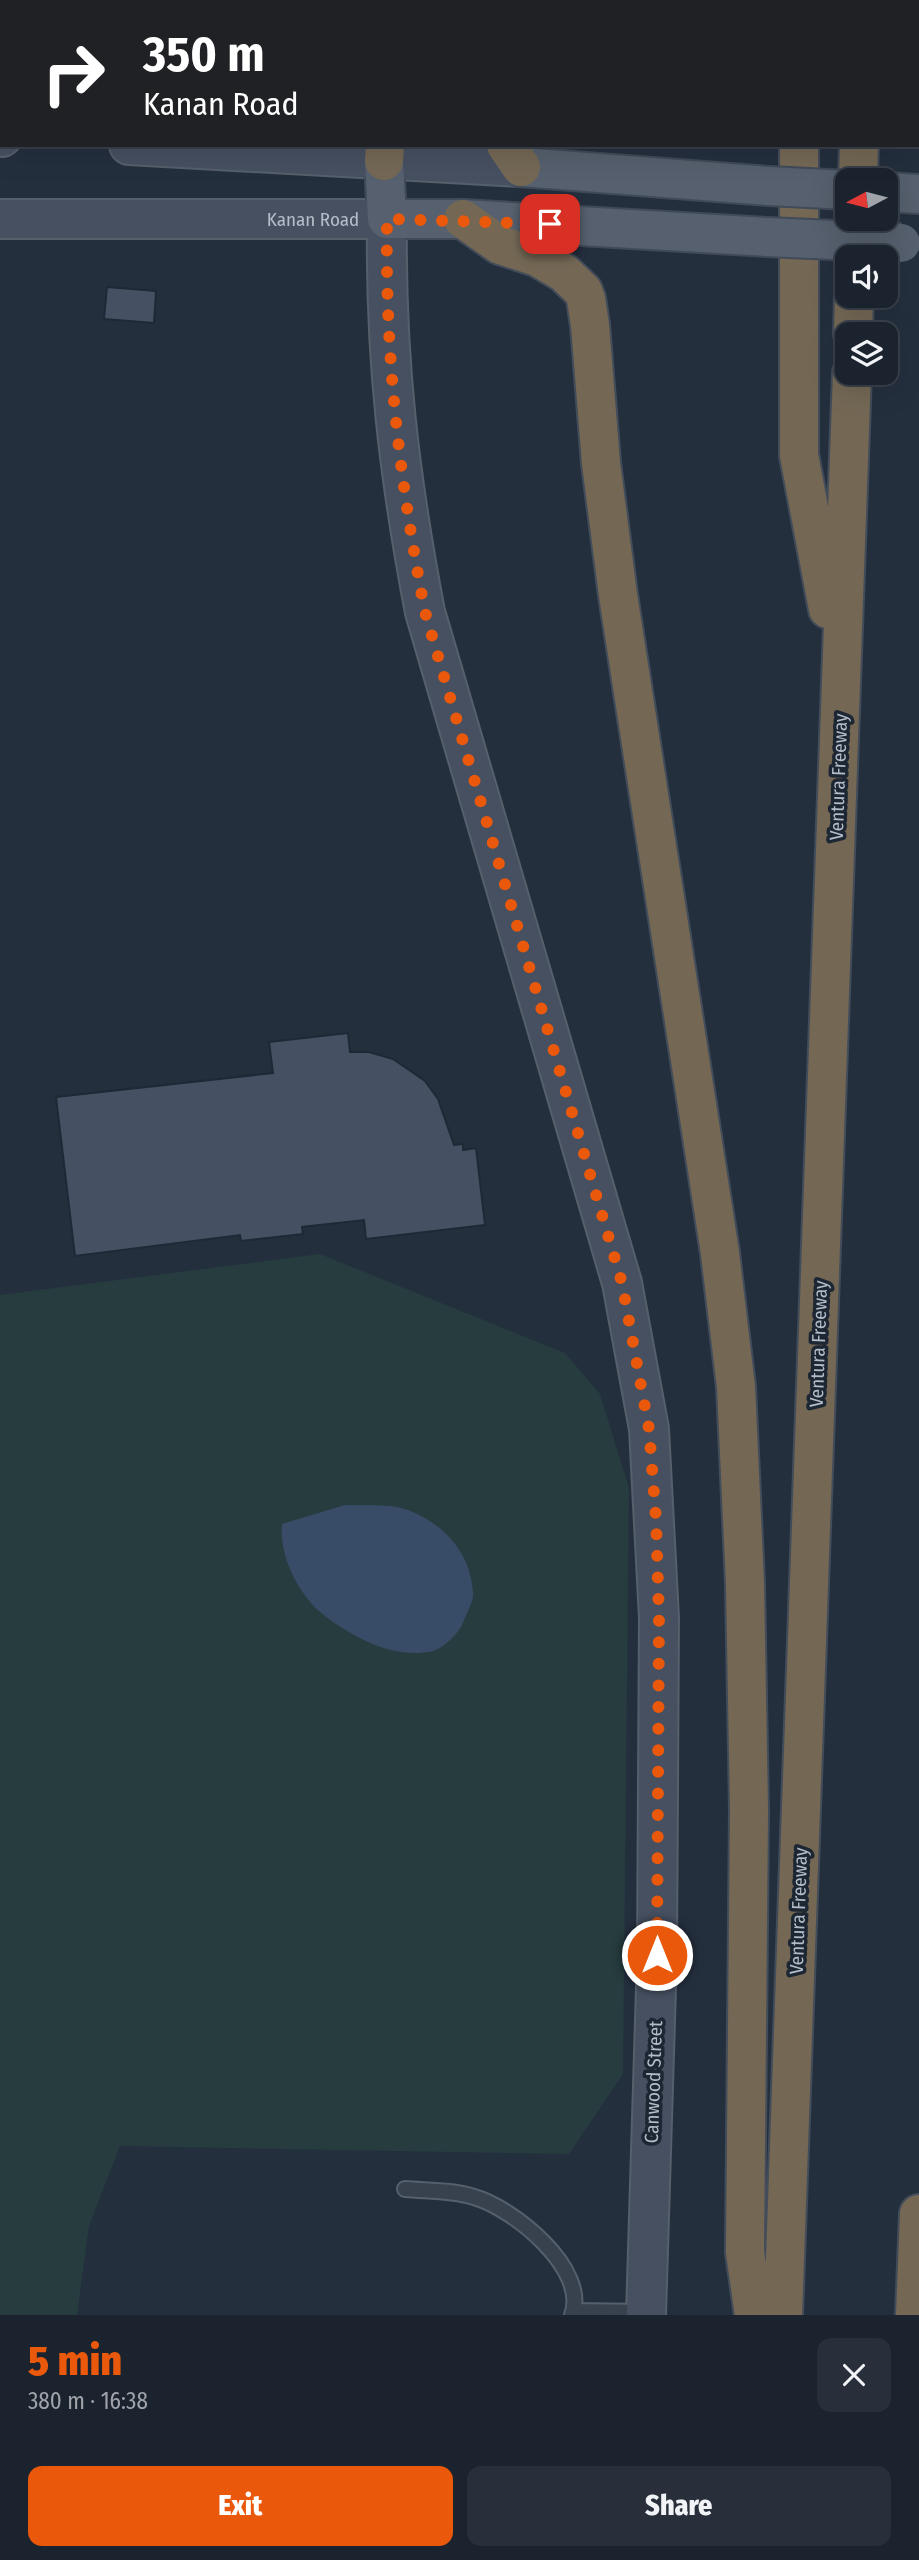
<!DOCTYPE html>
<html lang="en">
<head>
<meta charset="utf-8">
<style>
	body { margin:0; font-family:"Fira Sans Condensed",sans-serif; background:#282f3a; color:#f1f3f6; height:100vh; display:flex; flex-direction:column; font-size:26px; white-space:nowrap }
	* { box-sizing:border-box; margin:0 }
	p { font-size:23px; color:#a0a4aa }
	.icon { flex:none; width:38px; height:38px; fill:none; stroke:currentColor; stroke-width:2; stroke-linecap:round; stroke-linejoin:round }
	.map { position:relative; height:2315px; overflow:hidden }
	.details { display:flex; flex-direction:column; background:#1b232e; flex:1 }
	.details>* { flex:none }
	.guide { position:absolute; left:0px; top:0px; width:920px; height:147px; box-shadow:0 7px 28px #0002,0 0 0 2px #39404a; background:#202124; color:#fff; overflow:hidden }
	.needle { width:46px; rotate:263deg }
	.fabs { position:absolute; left:835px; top:168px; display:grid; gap:14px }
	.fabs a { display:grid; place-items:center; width:63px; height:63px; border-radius:14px; background:#1b232e; box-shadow:0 7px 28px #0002,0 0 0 2px #39404a; font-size:35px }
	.pin { position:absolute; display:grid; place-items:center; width:60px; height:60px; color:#fff; margin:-30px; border-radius:14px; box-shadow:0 4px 10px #0006 }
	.me { position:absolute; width:77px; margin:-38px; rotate:0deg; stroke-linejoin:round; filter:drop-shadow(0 0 5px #0008) }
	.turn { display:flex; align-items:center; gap:24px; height:147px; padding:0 28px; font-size:32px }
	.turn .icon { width:91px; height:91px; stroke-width:2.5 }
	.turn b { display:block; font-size:49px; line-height:60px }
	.round { display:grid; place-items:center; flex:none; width:74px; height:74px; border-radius:14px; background:#282f3a }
	.summary { display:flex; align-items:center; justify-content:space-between; height:119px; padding:0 28px }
	h1 { font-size:42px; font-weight:800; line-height:52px; color:#ea580c }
	.button { display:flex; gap:14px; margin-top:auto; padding:14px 28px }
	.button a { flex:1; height:80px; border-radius:14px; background:#ea580c; color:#fff; font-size:28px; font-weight:800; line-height:80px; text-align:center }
	.button a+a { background:#282f3a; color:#f1f3f6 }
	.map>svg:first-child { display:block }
	.green { fill:#263c3f }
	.water { fill:#394c67 }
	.building { fill:#455162; stroke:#1f2835; stroke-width:2 }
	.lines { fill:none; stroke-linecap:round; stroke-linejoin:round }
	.lane-casing { stroke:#565f6c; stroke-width:18 }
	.secondary-casing { stroke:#565f6c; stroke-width:42 }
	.primary-casing { stroke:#414a57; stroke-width:42 }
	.highway-casing { stroke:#434c59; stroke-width:42 }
	.lane { stroke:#38414e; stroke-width:14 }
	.secondary { stroke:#465061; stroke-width:38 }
	.primary { stroke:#56606e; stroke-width:38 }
	.highway { stroke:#746855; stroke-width:38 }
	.primary-bridge-casing { stroke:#414a57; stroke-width:42; stroke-linecap:butt }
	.primary-bridge { stroke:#56606e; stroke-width:38 }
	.route { stroke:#ea580c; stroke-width:12; stroke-dasharray:0 21.6 }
	.labels { text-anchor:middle; stroke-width:7; stroke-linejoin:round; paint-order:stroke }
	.street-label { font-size:19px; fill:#b4bcc9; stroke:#1d2633 }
</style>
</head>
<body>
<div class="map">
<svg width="919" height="2315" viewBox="0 0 919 2315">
	<rect width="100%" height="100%" fill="#242f3e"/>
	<path class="green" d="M320 1254 565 1353 600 1394 629 1488 623 2074 569 2154 120 2146 89 2226 77 2315H0V1295Z"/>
	<path class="water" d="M345 1505C363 1506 391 1503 408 1510 444 1524 471 1553 473 1593 474 1602 466 1614 463 1623 459 1633 444 1648 433 1651 395 1660 354 1638 325 1616 299 1596 279 1557 282 1524Z"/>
	<path class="building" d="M107 287 156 291 154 323 104 319Z
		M348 1033 350 1052H369L393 1059 425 1081 438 1099 454 1145 463 1144V1150L476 1148 485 1225 366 1239 364 1220 302 1227 303 1234 241 1241 240 1235 75 1256 56 1097 273 1073 269 1042Z"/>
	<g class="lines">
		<g class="lane-casing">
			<path id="lane" d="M160 2V0
				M304 2V0
				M405 2189C427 2191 453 2190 474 2197 513 2208 589 2269 572 2315
				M574 2311 646 2312"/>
		</g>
		<g class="secondary-casing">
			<g id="secondary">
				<path d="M0 137H2"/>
				<path d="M129 145 521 167"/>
				<path id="s1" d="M0 219H387C385 358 399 476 425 612L622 1283 649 1429 659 1618 657 1955 646 2315"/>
			</g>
		</g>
		<g class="primary-casing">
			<path id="primary" d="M384 161 387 219H463L767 237
				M521 167 769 186
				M886 192 919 194"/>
		</g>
		<g class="highway-casing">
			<path id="highway" d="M794 0V2
				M395 2V0
				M467 2V0
				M864 2V0
				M506 145 521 167
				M799 145V455L828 609
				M384 161 385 145
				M858 180 859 145
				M463 219 500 245 537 257 564 273 583 291 586 299 590 325 601 463 618 595 720 1253 736 1387 745 1584 749 1809 745 2252 754 2315
				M853 334 854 296
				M783 2315 852 373
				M915 2315 919 2214"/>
		</g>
		<use href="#lane" class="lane"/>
		<use href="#secondary" class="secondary"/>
		<use href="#primary" class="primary"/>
		<use href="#highway" class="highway"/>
		<g class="primary-bridge-casing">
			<path id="primary-bridge" d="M769 186 847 190
				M767 237 901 243"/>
		</g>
		<use href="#primary-bridge" class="primary-bridge"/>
	</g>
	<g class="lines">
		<path class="route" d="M550 224 387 219C385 358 399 476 425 612L622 1283 649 1429 656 1519 659 1618 657 1955"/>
	</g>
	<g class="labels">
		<g class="street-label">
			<text dy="7" stroke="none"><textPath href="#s1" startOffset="313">Kanan Road</textPath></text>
			<text transform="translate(838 777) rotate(-88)" y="7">Ventura Freeway</text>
			<text transform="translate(818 1344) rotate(-88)" y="7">Ventura Freeway</text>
			<text transform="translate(798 1911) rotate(-88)" y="7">Ventura Freeway</text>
			<text transform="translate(653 2082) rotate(-88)" y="7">Canwood Street</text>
		</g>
	</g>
</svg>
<div class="fabs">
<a><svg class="needle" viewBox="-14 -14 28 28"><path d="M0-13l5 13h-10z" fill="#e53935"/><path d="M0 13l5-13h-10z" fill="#a0a4aa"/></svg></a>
<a><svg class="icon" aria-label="sound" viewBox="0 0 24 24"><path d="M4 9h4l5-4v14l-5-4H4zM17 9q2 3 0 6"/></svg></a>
<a><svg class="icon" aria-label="layers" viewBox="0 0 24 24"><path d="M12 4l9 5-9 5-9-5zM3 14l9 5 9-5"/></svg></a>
</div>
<div class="pin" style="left:550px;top:224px;background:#d93025"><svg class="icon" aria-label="arrive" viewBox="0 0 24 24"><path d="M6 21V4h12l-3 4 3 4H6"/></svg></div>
<svg class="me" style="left:657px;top:1955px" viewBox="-20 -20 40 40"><circle r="17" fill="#ea580c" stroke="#fff" stroke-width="3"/><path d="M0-11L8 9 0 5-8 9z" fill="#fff"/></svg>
<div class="guide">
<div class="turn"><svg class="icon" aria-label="right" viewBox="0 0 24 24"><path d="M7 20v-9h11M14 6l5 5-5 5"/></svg><div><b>350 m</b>Kanan Road</div></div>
</div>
</div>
<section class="details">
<div class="summary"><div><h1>5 min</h1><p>380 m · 16:38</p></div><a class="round"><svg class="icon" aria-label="close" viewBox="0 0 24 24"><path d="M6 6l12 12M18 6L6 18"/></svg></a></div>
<div class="button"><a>Exit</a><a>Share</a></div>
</section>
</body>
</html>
